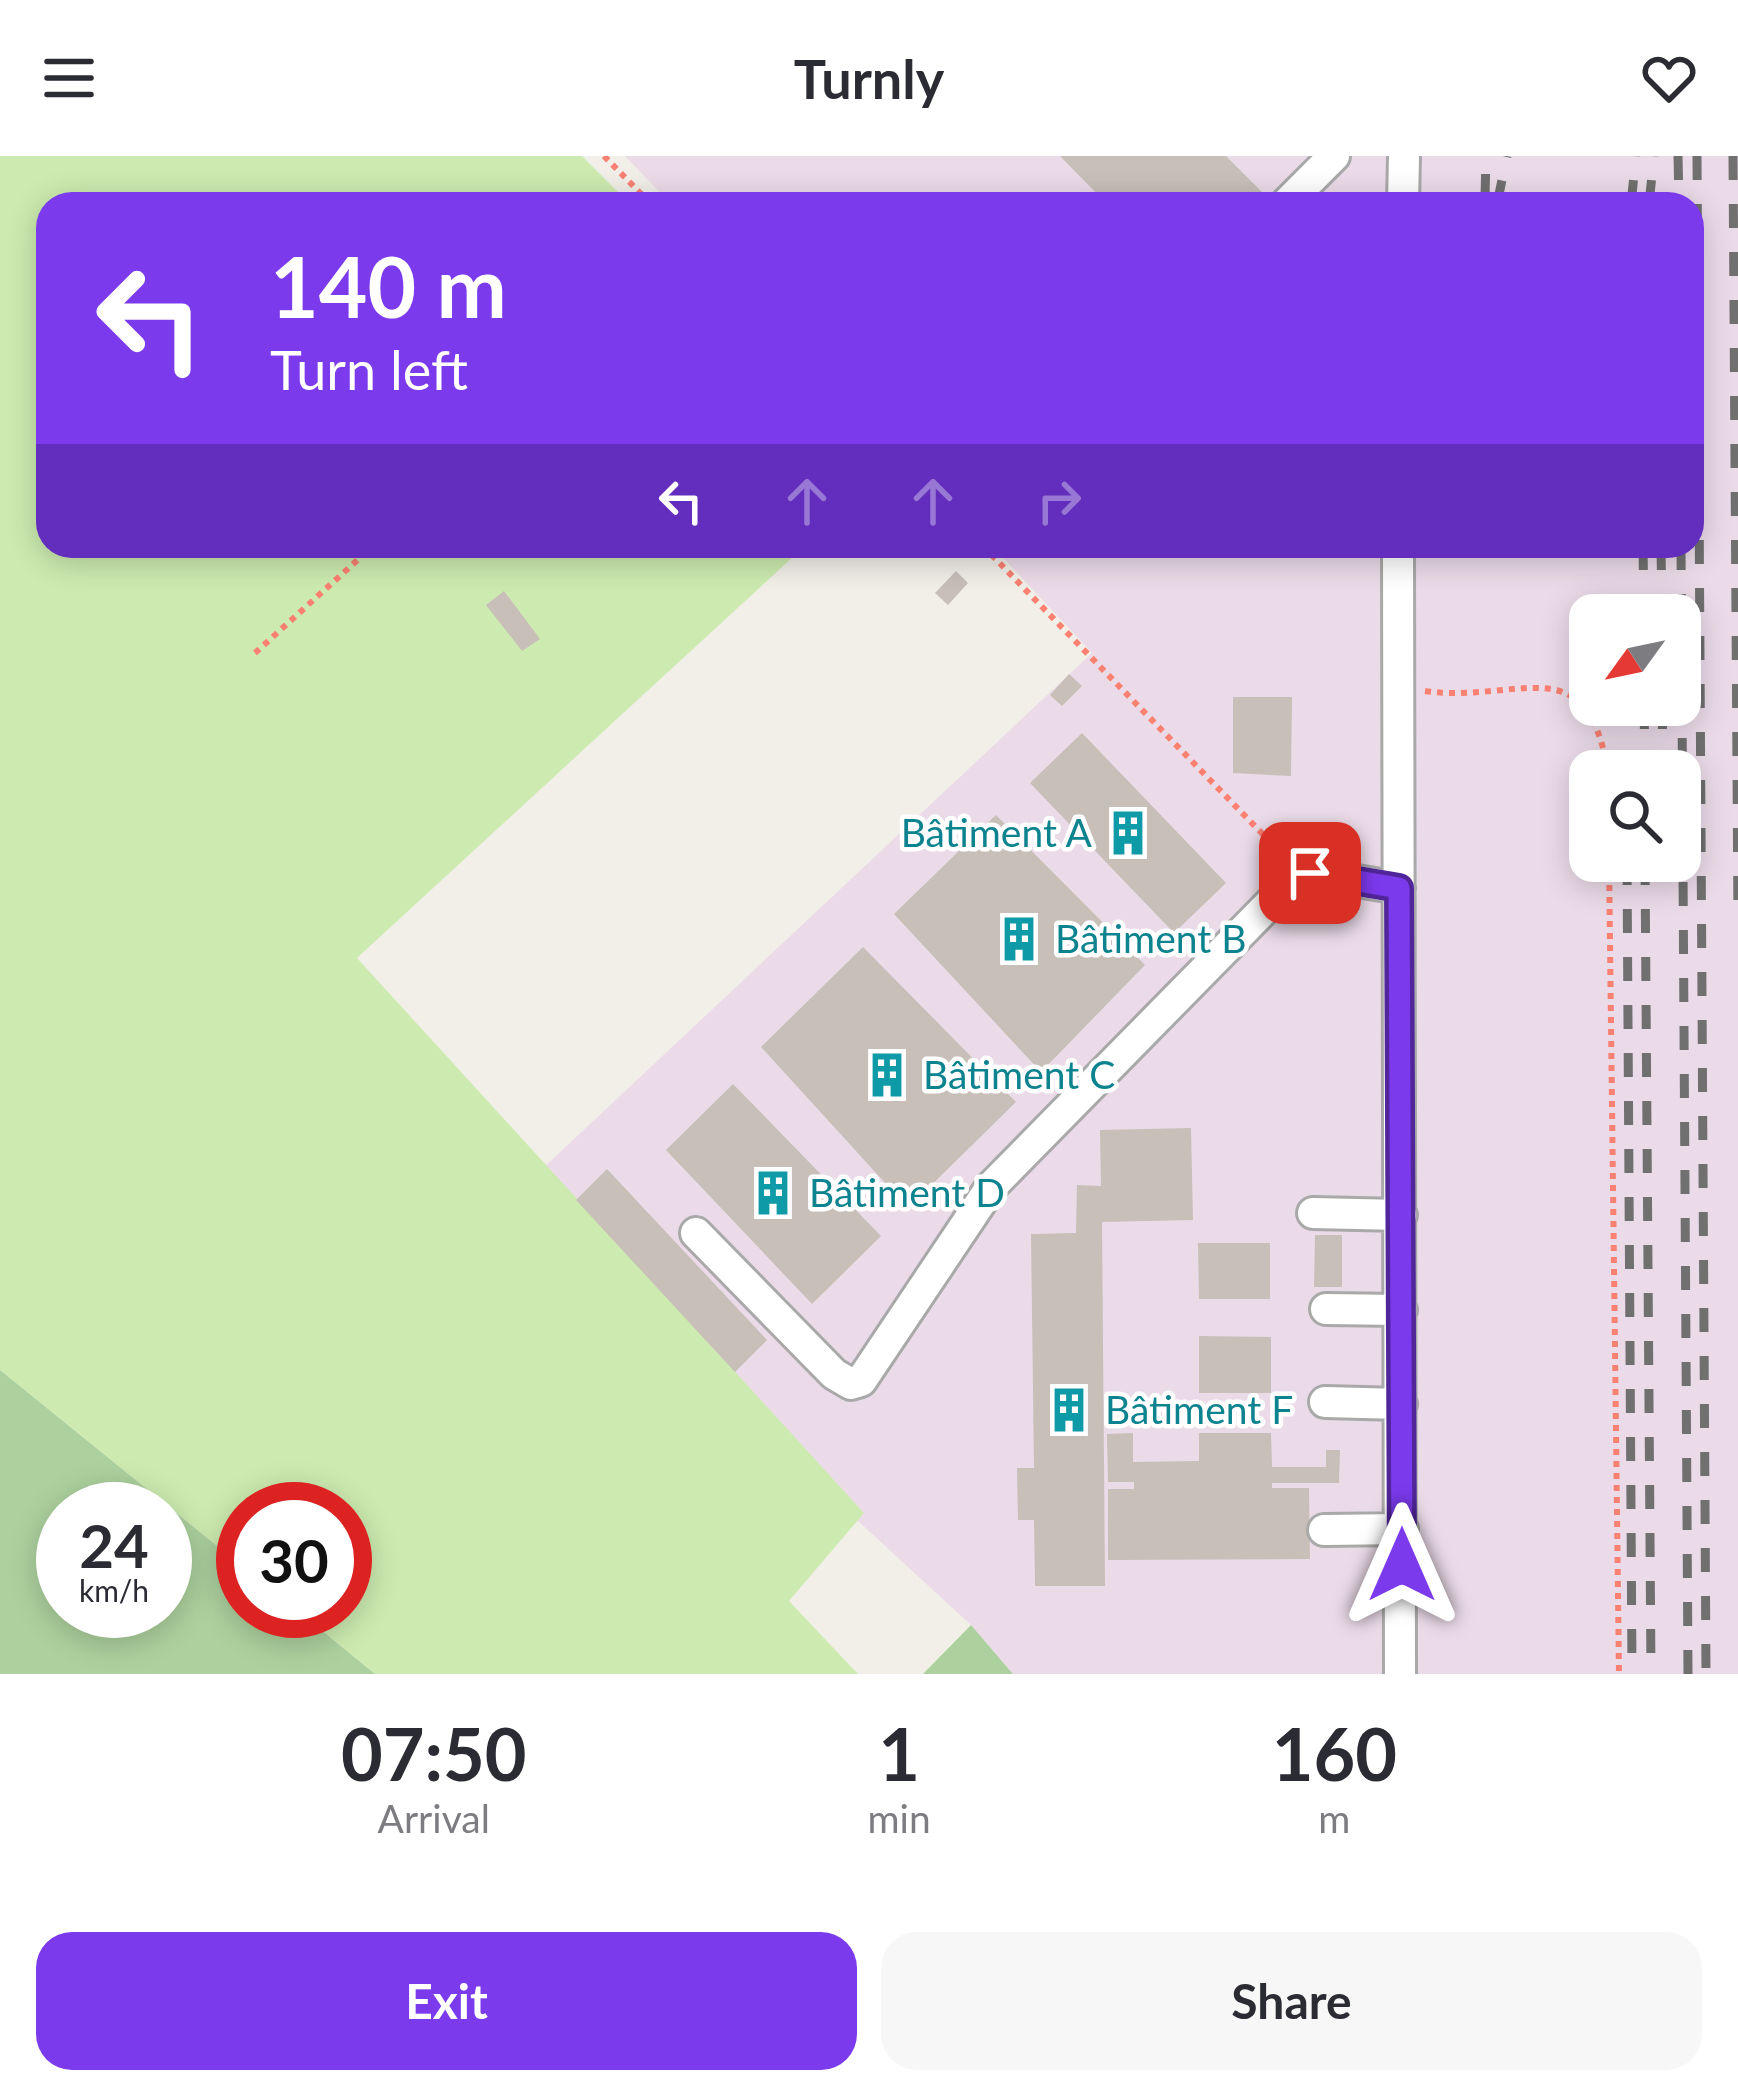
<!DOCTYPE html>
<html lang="en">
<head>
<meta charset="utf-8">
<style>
	body { margin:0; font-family:Lato,sans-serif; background:#f7f7f7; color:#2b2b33; height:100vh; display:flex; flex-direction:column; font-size:45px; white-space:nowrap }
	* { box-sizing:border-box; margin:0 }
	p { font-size:39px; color:#7c7c81 }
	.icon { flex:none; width:66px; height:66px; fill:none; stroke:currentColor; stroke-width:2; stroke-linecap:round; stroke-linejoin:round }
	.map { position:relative; height:1518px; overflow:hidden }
	.side { display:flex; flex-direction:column; background:#fff; flex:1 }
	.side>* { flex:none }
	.banner { position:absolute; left:36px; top:36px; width:1668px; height:366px; border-radius:36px; box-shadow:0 6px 30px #0003; background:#7c3aed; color:#fff; overflow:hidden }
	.needle { width:78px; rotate:237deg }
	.buttons { position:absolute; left:1569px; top:438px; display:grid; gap:24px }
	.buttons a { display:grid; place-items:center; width:132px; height:132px; border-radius:24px; background:#fff; box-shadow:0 6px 30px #0003; font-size:60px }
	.speed { position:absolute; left:36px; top:1326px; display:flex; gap:24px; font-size:60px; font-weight:700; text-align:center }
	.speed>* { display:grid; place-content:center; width:156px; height:156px; border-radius:50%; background:#fff; box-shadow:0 6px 30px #0003; line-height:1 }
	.speed small { font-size:30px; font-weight:400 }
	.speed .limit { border:18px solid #d22; background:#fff; color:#111 }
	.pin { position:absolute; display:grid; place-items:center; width:102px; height:102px; color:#fff; margin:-51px; border-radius:24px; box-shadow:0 6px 18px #0006 }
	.me { position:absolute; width:132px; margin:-66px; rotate:0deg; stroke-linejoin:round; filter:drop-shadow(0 0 9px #0008) }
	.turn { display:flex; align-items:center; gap:42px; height:252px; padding:0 36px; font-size:54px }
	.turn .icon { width:156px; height:156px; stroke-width:2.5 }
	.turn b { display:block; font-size:84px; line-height:102px }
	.lanes { display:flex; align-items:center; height:114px; padding:0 36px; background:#0003; justify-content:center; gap:60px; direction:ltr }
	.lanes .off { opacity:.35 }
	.eta { display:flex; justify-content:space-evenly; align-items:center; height:204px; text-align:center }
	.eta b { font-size:72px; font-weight:700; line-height:84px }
	.cta { display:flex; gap:24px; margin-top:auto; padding:24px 36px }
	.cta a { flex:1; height:138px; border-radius:36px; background:#7c3aed; color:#fff; font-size:48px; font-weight:700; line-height:138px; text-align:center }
	.cta a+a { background:#f7f7f7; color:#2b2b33 }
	header { display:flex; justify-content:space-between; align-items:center; height:156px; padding:0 36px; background:#fff; font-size:54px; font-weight:700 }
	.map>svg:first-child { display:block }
	.industrial { fill:#ebdbe8; fill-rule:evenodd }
	.grass { fill:#cdebb0 }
	.forest { fill:#add19e; fill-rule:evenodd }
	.building { fill:#c7bfb8 }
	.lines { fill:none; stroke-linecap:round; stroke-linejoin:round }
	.minor-casing { stroke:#a9a9a9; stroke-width:36 }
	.path { stroke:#fa8072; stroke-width:6; stroke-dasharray:6 6; stroke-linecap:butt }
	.minor { stroke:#fff; stroke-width:30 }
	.rail { stroke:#707070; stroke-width:9; stroke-dasharray:24 24; stroke-linecap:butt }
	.route-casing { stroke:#51269a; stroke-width:30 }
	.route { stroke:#7c3aed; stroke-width:21 }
	.labels { text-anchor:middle; stroke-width:9; stroke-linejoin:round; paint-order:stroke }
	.culture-label { font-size:39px; fill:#0d838f; stroke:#fff; text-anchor:start }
</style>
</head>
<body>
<header><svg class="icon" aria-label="menu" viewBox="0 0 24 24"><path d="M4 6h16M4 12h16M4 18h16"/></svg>Turnly<svg class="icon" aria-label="heart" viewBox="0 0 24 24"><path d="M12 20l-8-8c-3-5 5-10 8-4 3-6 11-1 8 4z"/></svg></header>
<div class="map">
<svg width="1738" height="1518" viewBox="0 0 1738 1518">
	<rect width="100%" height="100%" fill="#f2efe9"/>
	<path class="industrial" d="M625 0H1738V1518H1013L971 1469 509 1044 1092 497 992 390H1692V48H671ZM1590 459H1680V549H1590ZM1590 615H1680V705H1590Z"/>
	<path class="grass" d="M0 0H582L630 48H48V390H805L357 802 864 1357 789 1445 858 1518H375L298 1455H345V1353H243V1411L0 1214Z"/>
	<path class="forest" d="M0 1214 243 1411V1455H298L375 1518H0ZM63 1353H165V1455H63Z
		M971 1469 1013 1518H923Z"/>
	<path class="building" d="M1060 0H1226L1266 40 1258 48H1107Z
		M956 415 968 427 948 449 935 437Z
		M504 435 540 483 522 495 486 449Z
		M1069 518 1082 530 1062 550 1050 539Z
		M1233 541H1292L1291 620 1233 617Z
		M1082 577 1226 727 1174 777 1030 627Z
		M996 659 1145 809 1041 916 894 758Z
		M863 791 1016 946 908 1052 761 891Z
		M733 928 881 1080 812 1148 666 994Z
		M1191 972 1193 1064 1102 1066 1105 1430H1035L1034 1364H1018L1017 1312H1034L1031 1078 1076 1077 1077 1029 1101 1030 1100 974Z
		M607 1013 767 1184 735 1216 576 1044Z
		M1315 1079H1342V1131H1314Z
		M1198 1087H1270V1143H1199Z
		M1199 1180 1271 1181V1237H1199Z
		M1133 1277V1306L1199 1305V1277H1271L1272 1311H1326V1294H1340L1339 1327H1272V1332H1309L1310 1403 1108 1404V1333H1134V1326H1108L1107 1278Z"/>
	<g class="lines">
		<g class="minor-casing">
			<path id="minor" d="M1286 48 1334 0
				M1403 48 1404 0
				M1398 390 1400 1518
				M1313 1057 1401 1059
				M696 1077 834 1218 851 1228 861 1225 991 1031 1296 721 1309 717 1399 732
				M1326 1153 1401 1154
				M1325 1246 1401 1248
				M1324 1374 1402 1373"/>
		</g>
		<path class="path" d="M604 0 651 48
			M983 390 1281 697
			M255 497 373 390
			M1425 535C1520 548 1586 488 1608 615
			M1609 705 1619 1518"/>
		<use href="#minor" class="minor"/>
		<path class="rail" d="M1678 0 1679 48
			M1697 0 1706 1518
			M1733 0 1738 767
			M1485 42 1486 0
			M1497 48 1507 0
			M1631 48 1636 0
			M1649 48 1654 0
			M1643 390 1644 459
			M1661 390 1662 459
			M1681 390 1688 1518
			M1644 549 1645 615
			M1662 549 1663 603
			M1627 705 1632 1518
			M1645 705 1651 1518"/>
	</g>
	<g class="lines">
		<g class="route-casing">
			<path id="route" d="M1310 717 1399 732 1402 1409"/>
		</g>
		<use href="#route" class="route"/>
	</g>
	<defs>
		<g id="building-bare" transform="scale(3.6)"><path d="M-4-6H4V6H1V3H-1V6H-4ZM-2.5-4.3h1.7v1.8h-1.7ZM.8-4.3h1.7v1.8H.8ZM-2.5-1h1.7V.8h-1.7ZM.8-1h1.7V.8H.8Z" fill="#0f9aa8" stroke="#fff" stroke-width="2.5" paint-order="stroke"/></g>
	</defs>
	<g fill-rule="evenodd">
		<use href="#building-bare" x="1128" y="677"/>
		<use href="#building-bare" x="1019" y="783"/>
		<use href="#building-bare" x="887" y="919"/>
		<use href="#building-bare" x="773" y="1037"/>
		<use href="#building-bare" x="1069" y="1254"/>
	</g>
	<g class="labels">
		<g class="culture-label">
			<text x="1092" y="691" text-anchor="end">Bâtiment A</text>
			<text x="1055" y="797">Bâtiment B</text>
			<text x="923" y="933">Bâtiment C</text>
			<text x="809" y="1051">Bâtiment D</text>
			<text x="1105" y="1268">Bâtiment F</text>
		</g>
	</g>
</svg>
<div class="buttons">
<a><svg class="needle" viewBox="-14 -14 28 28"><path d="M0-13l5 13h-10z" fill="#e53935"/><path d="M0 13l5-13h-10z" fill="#7c7c81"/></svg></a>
<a><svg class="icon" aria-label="search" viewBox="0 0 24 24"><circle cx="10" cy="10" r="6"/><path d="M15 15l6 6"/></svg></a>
</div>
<div class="speed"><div>24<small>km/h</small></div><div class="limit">30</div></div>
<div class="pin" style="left:1310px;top:717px;background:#d93025"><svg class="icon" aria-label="arrive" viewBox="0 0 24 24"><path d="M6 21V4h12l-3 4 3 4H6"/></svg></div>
<svg class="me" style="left:1402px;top:1409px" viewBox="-20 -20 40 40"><path d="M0-17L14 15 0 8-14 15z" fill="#7c3aed" stroke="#fff" stroke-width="4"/></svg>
<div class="banner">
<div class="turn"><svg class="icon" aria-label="left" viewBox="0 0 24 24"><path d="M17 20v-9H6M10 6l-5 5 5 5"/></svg><div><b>140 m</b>Turn left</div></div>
<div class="lanes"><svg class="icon" aria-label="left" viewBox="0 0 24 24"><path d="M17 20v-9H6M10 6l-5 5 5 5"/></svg><svg class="icon off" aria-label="ahead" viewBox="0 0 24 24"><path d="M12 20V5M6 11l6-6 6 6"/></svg><svg class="icon off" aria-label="ahead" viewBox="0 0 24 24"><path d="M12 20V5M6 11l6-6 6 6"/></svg><svg class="icon off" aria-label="right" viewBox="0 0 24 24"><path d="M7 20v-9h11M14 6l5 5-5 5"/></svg></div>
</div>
</div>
<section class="side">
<div class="eta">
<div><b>07:50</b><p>Arrival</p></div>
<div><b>1</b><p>min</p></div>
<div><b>160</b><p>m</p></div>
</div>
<div class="cta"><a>Exit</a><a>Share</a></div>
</section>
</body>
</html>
